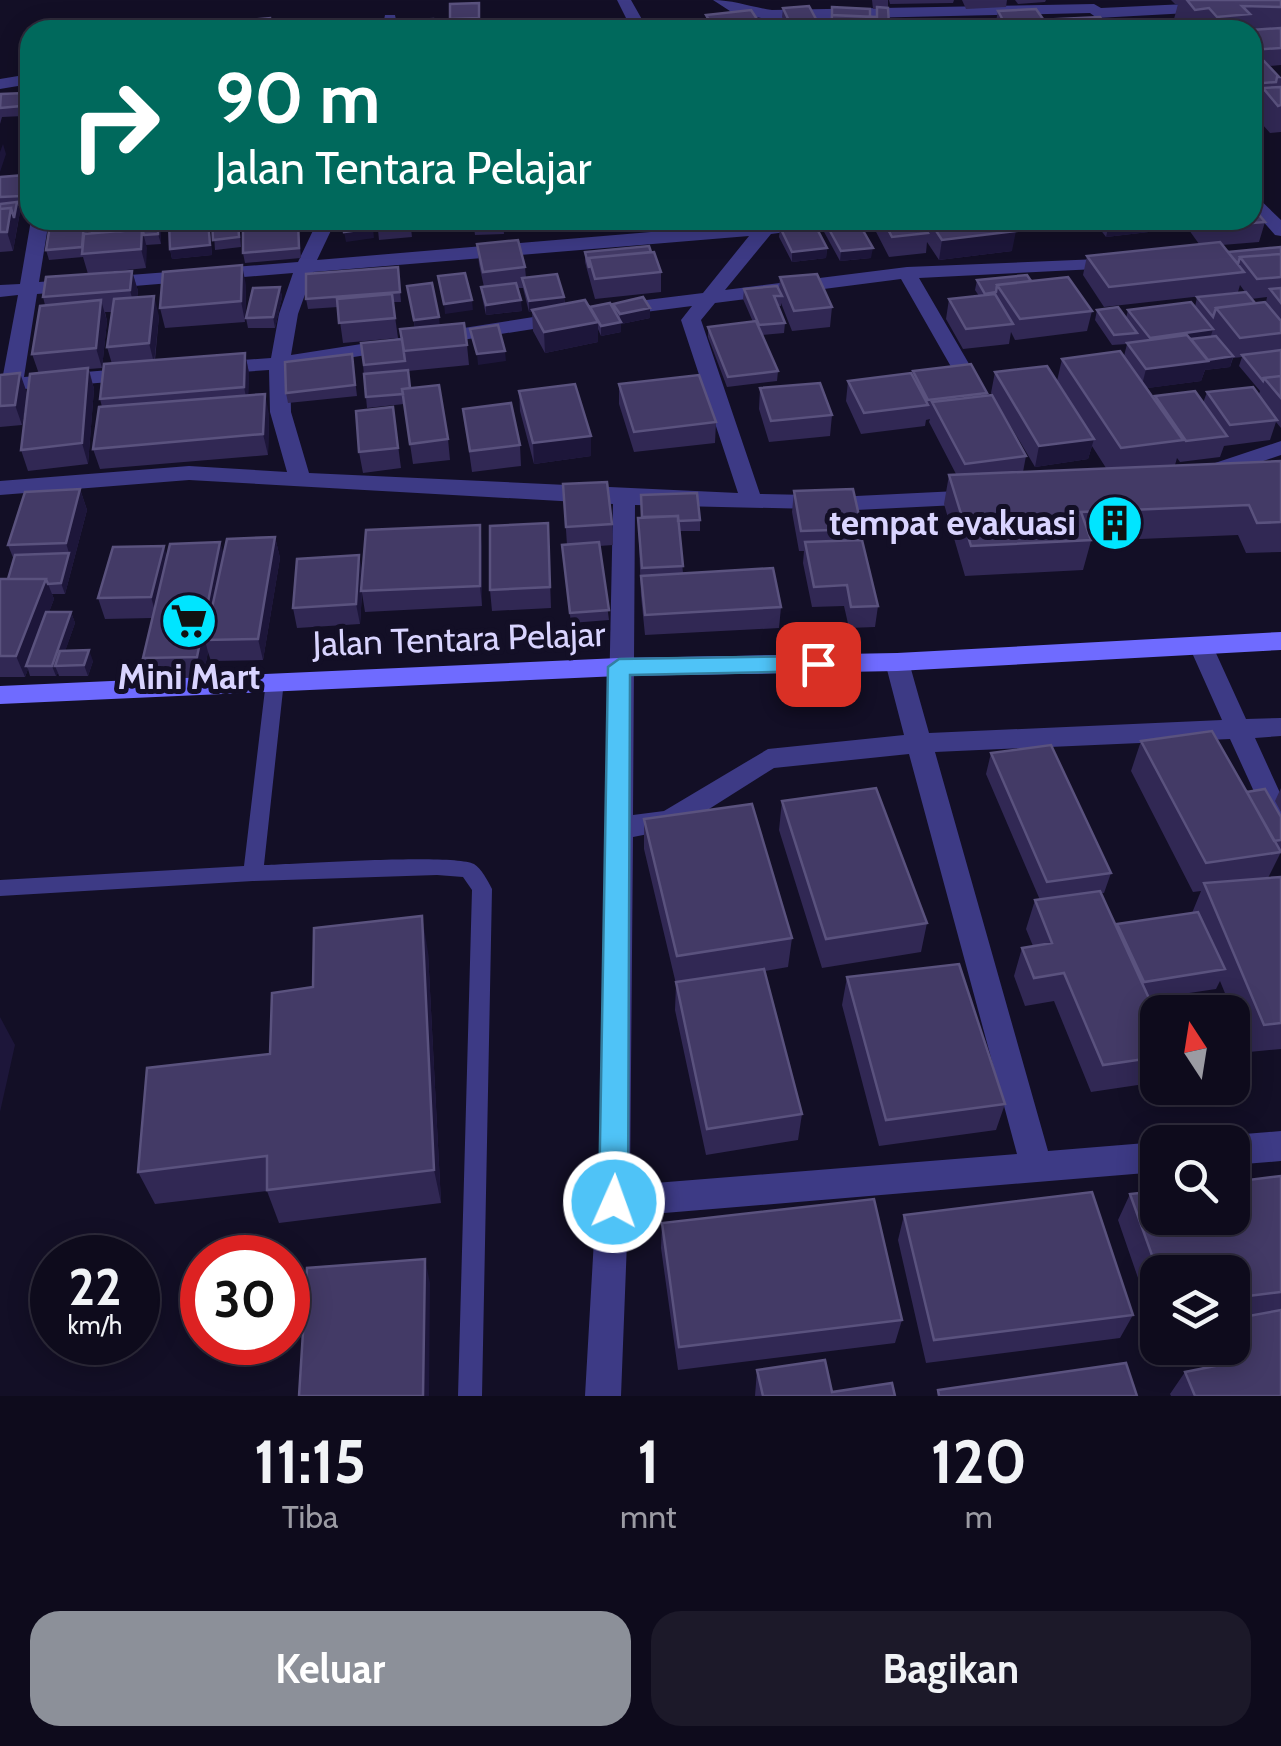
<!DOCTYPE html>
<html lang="id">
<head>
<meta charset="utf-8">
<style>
	body { margin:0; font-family:Cabin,sans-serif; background:#1c1929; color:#f1f3f6; height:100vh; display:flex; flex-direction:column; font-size:38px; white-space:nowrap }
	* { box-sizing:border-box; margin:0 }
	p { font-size:32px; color:#9b9ba3 }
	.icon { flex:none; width:55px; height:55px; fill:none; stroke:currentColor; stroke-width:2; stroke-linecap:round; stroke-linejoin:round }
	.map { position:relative; height:1396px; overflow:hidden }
	.drawer { display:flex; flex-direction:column; background:#0e0b1c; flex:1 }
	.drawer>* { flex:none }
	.guide { position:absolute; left:20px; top:20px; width:1242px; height:210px; border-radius:30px; box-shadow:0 5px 25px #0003,0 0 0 2px #2e2b3b; background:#00695c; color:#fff; overflow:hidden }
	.needle { width:65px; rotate:348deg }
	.buttons { position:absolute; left:1140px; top:995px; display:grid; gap:20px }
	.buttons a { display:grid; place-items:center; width:110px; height:110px; border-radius:20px; background:#0e0b1c; box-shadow:0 5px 25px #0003,0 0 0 2px #2e2b3b; font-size:50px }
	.speed { position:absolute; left:30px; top:1235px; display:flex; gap:20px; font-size:50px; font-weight:700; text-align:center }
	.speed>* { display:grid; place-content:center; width:130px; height:130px; border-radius:50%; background:#0e0b1c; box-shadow:0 5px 25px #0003,0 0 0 2px #2e2b3b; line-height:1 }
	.speed small { font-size:25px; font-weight:400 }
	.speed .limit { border:15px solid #d22; background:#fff; color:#111 }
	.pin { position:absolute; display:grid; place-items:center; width:85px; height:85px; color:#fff; margin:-42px; border-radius:20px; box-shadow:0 5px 15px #0006 }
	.me { position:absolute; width:110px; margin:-55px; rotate:2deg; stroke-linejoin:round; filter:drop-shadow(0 0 8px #0008) }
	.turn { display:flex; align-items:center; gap:35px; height:210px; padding:0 30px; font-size:45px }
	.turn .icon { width:130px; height:130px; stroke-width:2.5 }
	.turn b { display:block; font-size:70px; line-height:85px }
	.eta { display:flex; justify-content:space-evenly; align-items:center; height:170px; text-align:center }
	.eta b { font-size:60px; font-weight:700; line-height:70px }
	.cta { display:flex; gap:20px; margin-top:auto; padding:20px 30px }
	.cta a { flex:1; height:115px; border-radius:30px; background:#8c9099; color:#fff; font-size:40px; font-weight:700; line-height:115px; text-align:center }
	.cta a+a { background:#1c1929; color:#f1f3f6 }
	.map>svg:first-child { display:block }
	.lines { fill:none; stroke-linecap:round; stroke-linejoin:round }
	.lane { fill:#3d3a85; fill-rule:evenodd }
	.street { fill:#3d3a85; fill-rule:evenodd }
	.secondary { fill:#6f6bff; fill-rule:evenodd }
	.wall { fill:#312854; fill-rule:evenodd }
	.shaded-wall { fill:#1d163a }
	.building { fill:#433a66; stroke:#5a527e; stroke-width:2.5 }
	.route { fill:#4fc3f7; stroke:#337fa1; stroke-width:2.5 }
	.labels { text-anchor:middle; stroke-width:10; stroke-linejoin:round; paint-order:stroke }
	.poi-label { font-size:35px; font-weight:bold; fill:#d9d4ff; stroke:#130f26; text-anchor:end }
	.street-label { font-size:35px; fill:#d9d4ff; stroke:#130f26 }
</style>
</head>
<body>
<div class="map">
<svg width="1281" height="1396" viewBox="0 0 1281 1396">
	<rect width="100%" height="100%" fill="#130f26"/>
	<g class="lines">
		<path class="lane" d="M275 675 284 681 264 865C296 864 454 853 474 864 481 868 488 881 492 889L482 1396H458L472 890 463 877 437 875 253 881 0 896V880L244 866 266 681Z"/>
		<path class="street" d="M617 0H631L648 30H632Z
			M713 0C733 0 751 7 772 10L1094 4 1101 8 1271 0H1281V8L1097 18 1090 13 772 20 733 13Z
			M385 15H395L398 30H382Z
			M30 74V84L0 89V79Z
			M1281 97V107L1252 109V99Z
			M1252 192 1281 220V236L1275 235 1252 209Z
			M31 220H49L39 282 298 262 318 220H336L317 260 794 220H849L840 225 771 234 725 290 907 267 1123 258 1125 262 1116 268 919 278 986 393 976 399 966 393 901 279 715 303 701 320 760 494 856 496 978 490 989 497 978 504 856 510 635 505 633 815 664 811 768 749 904 735 885 662 897 653 909 662 929 733 1222 720 1189 646 1192 640H1210L1246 719 1281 718V736L1255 738 1281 795V835L1272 831 1230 739 935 752 1048 1151 1158 1142V1172L628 1216 621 1396H585L600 1135 613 504 189 480 0 495V481L189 466 287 472 270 412 269 370 213 374 203 368 213 362 271 358 279 314 293 273 37 294 24 377 134 368 144 374 134 380 0 391 18 295 0 297V285L20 284ZM749 236 703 293 614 304 604 310 614 316 692 306 681 320 738 493 309 473 291 412 290 367 565 324 575 318 565 312 291 355 298 314 313 272ZM909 754 1017 1154 630 1185 633 837 679 828 774 768Z
			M1281 441V455L1202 482 1191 475 1194 470Z
			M1281 1131V1161L1232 1165V1142H1220L1232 1135Z"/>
		<path class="secondary" d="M1281 632V650L897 671 619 676 0 704V686L619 658 897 653Z"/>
	</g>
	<path class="wall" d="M872 0H888V30H876L870 17H876L877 9H873Z
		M889 0H954L953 3 890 4Z
		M962 0H1007L1006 7 966 9Z
		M1015 0H1046L1045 2 1018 4Z
		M1171 0H1281V65L1269 66 1279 77H1281V132L1270 133 1255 116 1259 102H1252V30H1183L1174 19 1178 4H1175Z
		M479 3V27L451 28 450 19Z
		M783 8 817 21V25L820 30H789L782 17Z
		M998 11 1043 20 1108 30H1002L996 21Z
		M706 15 758 30H709L706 24Z
		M0 95 1 97 27 103 24 116 2 117 0 124Z
		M26 175 29 185 25 206H18L20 212 13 251 0 252V177Z
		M161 220V244L146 245V268L88 274 83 257 49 260 46 250 84 222 87 234 122 231Z
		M190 220H239L241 247 215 250 213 222 209 223 212 255 172 259 170 249Z
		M254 220H310L298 221 301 258 245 263 243 253Z
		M377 220H410L412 237 379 240Z
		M473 220H503L504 234 475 235Z
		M581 220H628V228L584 231Z
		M824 220 871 258 840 261 823 230Z
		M872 220H1008L1012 251 939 260 927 242 926 253 889 257 872 224Z
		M1093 220H1178L1160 222 1157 231 1106 237Z
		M1185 220H1252L1265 222 1259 242 1222 245 1228 252 1281 247V428L1276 422 1270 440 1224 446 1220 457 1180 462 1177 458 1175 465 1281 461V552L1246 553 1238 535 1091 541 1083 570 965 576 944 504 949 475 956 474 929 422 930 419 926 420 925 426 861 434 846 401 848 381 912 375 913 371 987 393V395L1026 456 1023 472 1106 468 1092 446 1088 459 1035 467 991 393 995 372 1057 381 1062 359 1124 356 1127 344 1112 345 1095 320 1097 310 1126 318 1128 310 1195 307 1197 297 1245 292 1240 285 1238 292 1104 307 1083 275 1087 256 1199 244 1184 223ZM1267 297 1266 302 1255 303 1251 299ZM1242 357 1239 366 1260 391 1259 394 1207 392 1203 403 1155 396 1154 400 1147 388 1201 381 1205 370 1230 367 1233 358Z
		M780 227 827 248 826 258 792 262 779 237Z
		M477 244 525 267 526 278 564 297 565 304 591 310 590 307 613 308V304L650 318 621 324V332L601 336 598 329V342L545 353 533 331 532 311 529 312 523 288H517L522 311 486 315 482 297 481 287H484L479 264Z
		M585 252 661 272V292L595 299 585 262Z
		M398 267 401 302H393L398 338 343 343 338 307 308 309 306 299Z
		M132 271 138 291 137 298 159 316 155 360 245 353 249 373 248 395 269 414 268 455 100 469 93 449 102 407 100 399 112 364 107 347 112 312H105L107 321 102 368 89 369 94 389 88 464 28 471 21 450 39 374 32 354 45 305 43 297Z
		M780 277 832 307 830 327 792 331 781 303V306H778L785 323 784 333 762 335 778 371 777 381 727 387 708 337V327L753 322 743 299 744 289 779 290Z
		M977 280 1031 281 1092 311 1087 331 1015 340 1011 332 1009 344 963 349 946 319 949 299 979 296 975 290Z
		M246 285 245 322 165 328 160 308Z
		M407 286 440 325 467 345 469 365 408 371 410 388 448 439 450 460 413 464 404 404 367 408 361 343 402 339 415 328Z
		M280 287 282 297 275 328H248L246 318Z
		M352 354 357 396 288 403 286 393Z
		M0 375 27 393 22 425 0 427Z
		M619 384 716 422 715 443 634 452 619 404Z
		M760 388 832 415 830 436 769 442 759 409Z
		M519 391 591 456 534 464 520 411Z
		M393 407 401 468 363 473 359 452Z
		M463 409 520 445 521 466 472 472Z
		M563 484 612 524 613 545 599 546 609 620 571 623 563 556 567 545Z
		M80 489 87 510 65 594H52L54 599 49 612H71L75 623 65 651 93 661 88 676H59L58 673 56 676H30L28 669 25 677H0V579H8L14 560 8 545Z
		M794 491 862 529 860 540 878 606 875 627 849 628 844 606 812 607 803 563 804 551H799L792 512Z
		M638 518 700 520V531H679L683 573 781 607 779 628 645 635 641 596Z
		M548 523 551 608 492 611 490 590Z
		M275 537 280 558 263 660 211 661 208 652 203 677 150 679 143 658 152 618 105 619 98 598 167 555 220 542 223 554Z
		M482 546V606L365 612 362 593 360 624 297 628 293 608 362 575Z
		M1141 741 1247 792 1281 817V849L1279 850 1281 852 1268 878 1281 877V1049L1249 1052 1220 981 1216 989 1149 999 1158 1018V1082L1091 1092 1054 1001 1025 1006 1014 976 1022 948 1033 946 1026 929 1035 900H1040L986 774 991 753 1111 873 1104 893H1101L1116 926 1117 924 1192 913 1201 891 1193 892 1131 771Z
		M1281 788V812L1275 801Z
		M782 801 927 923 921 952 822 968 779 830Z
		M644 819 792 938 788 967 765 971 802 1114 798 1140 706 1155 675 1010 676 984 644 849Z
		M428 952 441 1203 279 1223 267 1191 155 1204 138 1172 270 1054 313 987Z
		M847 977 1005 1104 996 1130 879 1146 842 1005Z
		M1281 1176V1396H1171L1170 1394 1185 1372 1202 1368 1194 1348H1232V1272H1158V1303L1147 1304 1118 1220 1130 1194Z
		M904 1215 1133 1315 1120 1338 926 1363 898 1240Z
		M662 1223 902 1320 895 1343 678 1370 661 1248Z
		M757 1370 832 1392 895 1396H755Z"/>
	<path class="shaded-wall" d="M759 22 758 30H713V27Z
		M24 93 27 103 24 116 21 106Z
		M3 144 6 154 0 172V152Z
		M26 175 29 185 25 206 21 196Z
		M17 202 20 212 17 228 14 218Z
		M11 208 17 228 13 251 7 232Z
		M158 220H161V244L158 234Z
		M209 220 212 255 172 259 170 249Z
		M1110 220H1160L1157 231 1106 237Z
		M373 228 374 238 346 242 344 232Z
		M142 229 147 248 146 268 141 249Z
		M1016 231 1012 251 939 260 942 240Z
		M827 248 826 258 792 262V252Z
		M873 248 871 258 840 261 841 251Z
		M242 265 246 285 245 322 241 301Z
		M132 271 138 291 135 310 130 290Z
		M280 287 282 297 275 328 273 317Z
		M154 296 159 316 154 363 149 343Z
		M564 297 565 307 529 312V301Z
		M101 300 107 321 102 368 96 348Z
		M472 300 473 310 445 314 444 304Z
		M521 300 522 311 486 315V305Z
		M650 308V318L621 324V332L601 336V326L620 322V314Z
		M439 317 440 327 415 330 414 320Z
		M598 322V342L545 353 544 332Z
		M1213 329 1210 339 1147 348 1150 338Z
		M505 351 506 361 478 365 477 354Z
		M245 353 249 373 248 407 244 387Z
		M1233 356 1230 367 1205 370 1208 360Z
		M1208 361 1201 381 1141 389 1146 369Z
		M88 368 94 389 88 464 82 443Z
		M20 373 27 393 22 425 15 405Z
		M265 394 269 414 268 455 263 434Z
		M591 436V456L534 464 533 443Z
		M1094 439 1088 459 1035 467 1039 446Z
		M80 489 87 510 65 594 61 583 69 553 66 543Z
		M480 525 482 546V606L480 586Z
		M275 537 280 558 263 660 258 639Z
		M220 542 226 562 205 640 208 652 203 677 197 657Z
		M164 546 170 566 157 618 151 597Z
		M359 555 363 576 360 624 356 604Z
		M46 579 54 599 29 666H26L28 669 25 677 16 656Z
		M71 612 75 623 60 666H55L58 673 56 676 52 666Z
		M89 650 93 661 88 676 84 665Z
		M422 916 428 952 441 1203 434 1170Z
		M0 1017 15 1045 0 1112Z
		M425 1259 430 1283 429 1396H423Z"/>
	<path class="building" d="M1187 0H1281V7L1242 6 1250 14 1217 17 1209 8 1195 10Z
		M479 3V18L450 19V4Z
		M809 6 817 21 790 23 783 8Z
		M832 7 870 9V17L832 15Z
		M877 7 888 8 889 25 877 24Z
		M1036 9 1043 19 1004 22 998 11Z
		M751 10 759 22 713 27 706 15Z
		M832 15 876 17V30H831Z
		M1100 17 1108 30H1022L1017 21Z
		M270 18V30H237V21Z
		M433 19V30H430V27L397 29 398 21Z
		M816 23 820 30H796L793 25Z
		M430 27V30H391V29Z
		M487 27 488 30 452 29Z
		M1281 28V48L1252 50V30Z
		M1264 61 1279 77H1277L1276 82 1252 84V62Z
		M1281 87V105L1278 106 1263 88Z
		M24 93 21 106 0 108 1 94Z
		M26 175 21 196 0 197V177Z
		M17 202 14 218 11 208 0 209V204Z
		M1252 206 1265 222 1206 227 1201 220H1252Z
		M11 208 7 232H0V209Z
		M122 220H158V234L144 235 142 229 122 231Z
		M194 220H208L210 245 170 249 169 223Z
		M212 220H238L239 237 213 240Z
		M265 220H298L299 248 243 253V222Z
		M342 220H371L373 228 344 232Z
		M377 220H410V227L378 230Z
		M824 220H857L873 248 841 251Z
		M883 220H921L928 233 892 237Z
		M929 220H1008L1016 231 942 240Z
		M84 222 82 247 46 250 50 225Z
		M814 223 827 248 792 252 780 227Z
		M142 229 141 249 82 254 84 234Z
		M518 240 525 267 483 272 477 244Z
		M1220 242 1244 272 1109 287 1087 256Z
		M649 246 651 252 589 258V268L585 252Z
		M1281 247V254L1240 257 1238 264 1228 252Z
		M654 252 661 272 595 279 589 258Z
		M1281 254V277L1257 279 1240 257Z
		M242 265 241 301 160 308 163 272Z
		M398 267 400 292 306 299V274Z
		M132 271 130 290 43 297 46 277Z
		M465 273 472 300 444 304 438 276Z
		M557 274 564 297 529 301 522 278Z
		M817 274 832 307 794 311 780 277Z
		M1027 275 1031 281 997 285 996 292 985 294 977 280Z
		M1068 277 1092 311 1020 319 997 285Z
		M432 283 439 317 414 320 407 286Z
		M516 283 521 300 486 305 481 287Z
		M777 286 782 296H774L785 323 759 325 744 289Z
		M280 287 273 317 246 318 253 288Z
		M1281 288V303L1270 289Z
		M1246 292 1255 303 1216 308 1213 317 1197 297Z
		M392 294 395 318 339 323 337 299Z
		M995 294 1013 324 966 329 949 299Z
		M154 296 149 343 107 347 114 299Z
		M643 297 650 308 620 314 613 304Z
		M101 300 96 348 32 354 40 306Z
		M585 300 598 322 544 332 532 310Z
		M1191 302 1213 329 1150 338 1128 310Z
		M1265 302 1281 321V333L1240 338 1216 308Z
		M610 303 621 322 601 326 590 307Z
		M1118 307 1137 333 1114 335 1097 310Z
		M756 321 778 371 728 377 708 327Z
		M464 323 467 345 404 351 400 329Z
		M498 325 505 351 477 354 470 329Z
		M1187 335 1208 361 1146 369 1127 343Z
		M1216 336 1233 356 1208 360 1191 339Z
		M402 339 405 361 364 365 361 343Z
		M1281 350V376L1264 378 1263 381 1242 355Z
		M1120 351 1183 440 1121 448 1062 359Z
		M245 353 244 387 100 399 104 364Z
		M352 354 355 385 286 393 285 362Z
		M971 364 987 393 928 400 913 371Z
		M1047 366 1094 439 1039 446 995 372Z
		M88 368 82 443 21 450 30 374Z
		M408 370 410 388 402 389 403 394 366 397 364 374Z
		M20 373 15 405 0 406V375Z
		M911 373 928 405 864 413 848 381Z
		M699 375 716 422 634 432 619 384Z
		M1281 376V398L1264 378Z
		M820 383 832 415 771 421 760 388Z
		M575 384 591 436 533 443 519 391Z
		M439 385 448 439 410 444 402 389Z
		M1253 387 1277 420 1230 425 1207 392Z
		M1195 391 1227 436 1186 441 1155 396Z
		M265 394 263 434 93 449 99 407Z
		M992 395 1026 456 965 464 932 402Z
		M511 403 520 445 470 451 463 409Z
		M393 407 398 448 359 452 356 411Z
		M1281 461V522L1257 523 1249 505 1081 512 1091 540 971 546 949 475Z
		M607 482 612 524 566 527 563 484Z
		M80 489 66 543 8 545 25 492Z
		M853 489 862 529 801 531 794 491Z
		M697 493 700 520 678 521V516L642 517 641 495Z
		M678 516 683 566 642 568 638 518Z
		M548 523 550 587 490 590V526Z
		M480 525V586L361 591 366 530Z
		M275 537 258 639 205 640 227 539Z
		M862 540 878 606 851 607 847 585 814 587 805 542Z
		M220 542 197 657 143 658 170 544Z
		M599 542 609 610 570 613 562 545Z
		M164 546 151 597 98 598 113 547Z
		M69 553 61 583 48 584 46 579H8L15 555Z
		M359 555 356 604 293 608 297 559Z
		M773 568 781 607 645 615 641 576Z
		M0 579H46L16 656H0Z
		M46 612H71L52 666H26Z
		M89 650 84 665 55 666 60 651Z
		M1212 731 1281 852 1206 863 1141 741Z
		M1051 745 1111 873 1047 882 991 753Z
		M876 788 927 923 826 939 782 801Z
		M1265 789 1281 817V840L1274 841 1247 792Z
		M752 804 792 938 677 956 644 819Z
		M1281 877V1023L1264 1025 1204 883Z
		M1100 891 1158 1018V1057L1103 1065 1064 973 1034 978 1022 948 1052 943 1035 900Z
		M1198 912 1225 969 1144 982 1117 924Z
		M422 916 434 1170 267 1190V1156L138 1172 147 1068 270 1054 272 993 313 987 314 928Z
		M959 964 1005 1104 886 1120 847 977Z
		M764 969 802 1114 707 1129 676 982Z
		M1281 1176V1292L1232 1298V1272H1158L1130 1194 1158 1191V1218H1232V1182Z
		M1092 1192 1133 1315 934 1340 904 1215Z
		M874 1199 902 1320 679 1347 662 1223Z
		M425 1259 423 1396H299L307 1268Z
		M1281 1310V1396H1195L1185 1372 1225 1364 1219 1348H1232V1319Z
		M825 1360 832 1392 892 1383 895 1396H763L757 1370Z
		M1126 1363 1137 1396H939L938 1390Z"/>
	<path class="route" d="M818 656 829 664 818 671 630 675 628 1202 624 1212 614 1216 603 1212 599 1202 608 667 619 659Z"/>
	<defs>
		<g id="building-disc" transform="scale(2.875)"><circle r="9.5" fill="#00e5ff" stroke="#130f26"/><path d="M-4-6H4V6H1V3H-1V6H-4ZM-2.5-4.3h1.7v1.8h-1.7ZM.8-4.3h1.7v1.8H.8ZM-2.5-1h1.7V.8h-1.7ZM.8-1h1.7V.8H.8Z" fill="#111"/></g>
		<g id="supermarket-disc" transform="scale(2.875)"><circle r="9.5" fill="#00e5ff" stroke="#130f26"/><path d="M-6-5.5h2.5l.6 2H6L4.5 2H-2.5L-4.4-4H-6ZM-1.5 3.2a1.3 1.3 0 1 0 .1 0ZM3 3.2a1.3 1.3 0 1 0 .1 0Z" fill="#111"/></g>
	</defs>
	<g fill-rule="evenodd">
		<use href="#building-disc" x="1115" y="523"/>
		<use href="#supermarket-disc" x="189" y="621"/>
	</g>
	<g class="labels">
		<g class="poi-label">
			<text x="1076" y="535">tempat evakuasi</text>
			<text x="189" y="689" text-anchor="middle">Mini Mart</text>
		</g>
		<g class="street-label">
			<text transform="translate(459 639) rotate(-2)" y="12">Jalan Tentara Pelajar</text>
		</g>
	</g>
</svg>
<div class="buttons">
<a><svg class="needle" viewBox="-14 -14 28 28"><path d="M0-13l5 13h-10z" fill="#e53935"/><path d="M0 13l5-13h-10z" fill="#9b9ba3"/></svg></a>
<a><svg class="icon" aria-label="search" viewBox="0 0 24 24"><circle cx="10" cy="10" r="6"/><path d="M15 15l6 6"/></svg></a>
<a><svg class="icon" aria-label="layers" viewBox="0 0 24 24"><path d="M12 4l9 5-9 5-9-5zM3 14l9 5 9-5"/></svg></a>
</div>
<div class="speed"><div>22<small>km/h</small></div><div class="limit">30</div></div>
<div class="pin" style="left:818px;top:664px;background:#d93025"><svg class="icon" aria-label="arrive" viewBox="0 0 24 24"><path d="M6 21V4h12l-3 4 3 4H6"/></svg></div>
<svg class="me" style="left:614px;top:1202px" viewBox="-20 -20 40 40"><circle r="17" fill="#4fc3f7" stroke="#fff" stroke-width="3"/><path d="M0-11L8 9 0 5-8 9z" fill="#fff"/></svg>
<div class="guide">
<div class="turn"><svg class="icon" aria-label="right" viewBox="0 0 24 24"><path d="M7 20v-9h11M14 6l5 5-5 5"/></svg><div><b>90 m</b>Jalan Tentara Pelajar</div></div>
</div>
</div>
<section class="drawer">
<div class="eta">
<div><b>11:15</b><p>Tiba</p></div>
<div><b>1</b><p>mnt</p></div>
<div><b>120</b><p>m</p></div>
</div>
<div class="cta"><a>Keluar</a><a>Bagikan</a></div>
</section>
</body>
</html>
